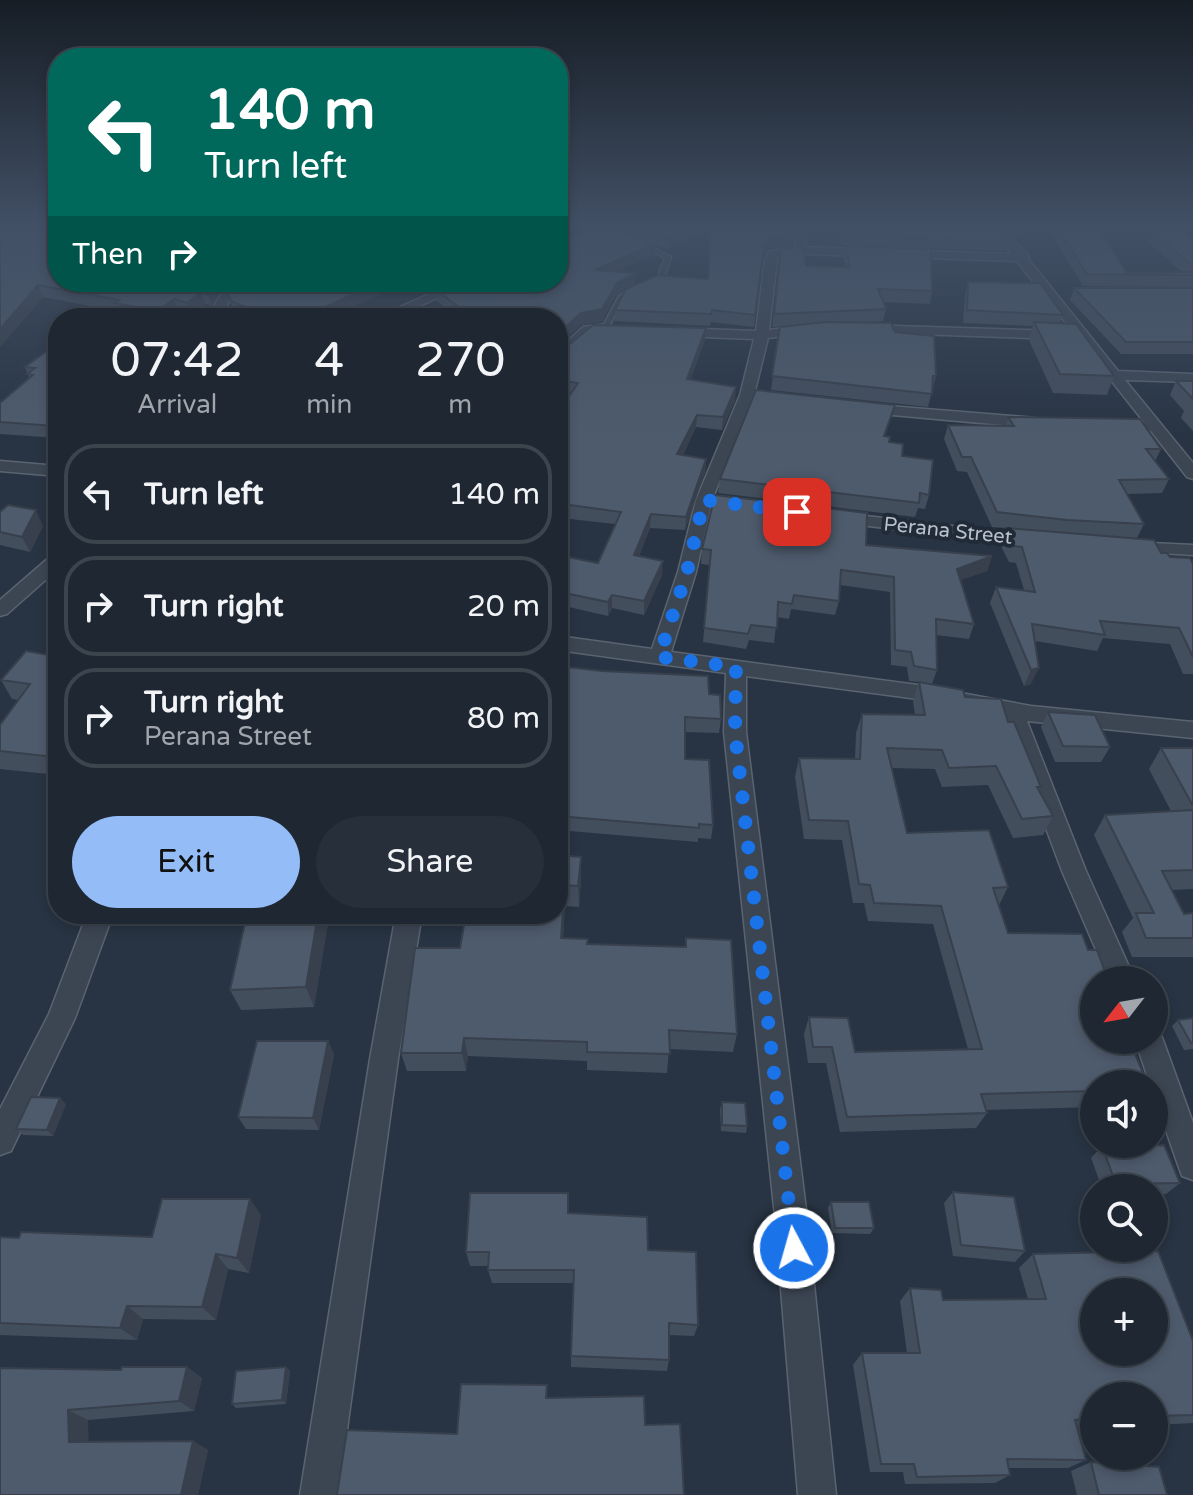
<!DOCTYPE html>
<html lang="en">
<head>
<meta charset="utf-8">
<style>
	body { margin:0; font-family:"Varela Round",sans-serif; background:#262f3a; color:#f1f3f6; height:100vh; display:flex; flex-direction:column; font-size:30px; white-space:nowrap }
	* { box-sizing:border-box; margin:0 }
	p { font-size:26px; color:#a1a5ac }
	.icon { flex:none; width:44px; height:44px; fill:none; stroke:currentColor; stroke-width:2; stroke-linecap:round; stroke-linejoin:round }
	.map { position:relative; flex:1; overflow:hidden }
	.side { position:absolute; left:48px; top:308px; width:520px; height:616px; display:flex; flex-direction:column; background:#1e2732; border-radius:32px; box-shadow:0 4px 12px #0003,0 0 0 2px #3c444d }
	.side>* { flex:none }
	.top-card { position:absolute; left:48px; top:48px; width:520px; height:244px; border-radius:32px; box-shadow:0 4px 12px #0003,0 0 0 2px #3c444d; background:#00695c; color:#fff; overflow:hidden }
	.needle { width:52px; rotate:239deg }
	.fabs { position:absolute; left:1080px; top:966px; display:grid; gap:16px }
	.fabs a { display:grid; place-items:center; width:88px; height:88px; border-radius:50%; background:#1e2732; box-shadow:0 4px 12px #0003,0 0 0 2px #3c444d; font-size:40px }
	.pin { position:absolute; display:grid; place-items:center; width:68px; height:68px; color:#fff; margin:-34px; border-radius:16px; box-shadow:0 4px 12px #0006 }
	.me { position:absolute; width:88px; margin:-44px; rotate:354deg; stroke-linejoin:round; filter:drop-shadow(0 0 6px #0008) }
	.turn { display:flex; align-items:center; gap:28px; height:168px; padding:0 24px; font-size:36px }
	.turn .icon { width:104px; height:104px; stroke-width:2.5 }
	.turn b { display:block; font-size:56px; line-height:68px }
	.then { display:flex; align-items:center; height:76px; padding:0 24px; background:#0003; gap:16px; font-size:30px }
	.eta { display:flex; justify-content:space-evenly; align-items:center; height:136px; text-align:center }
	.eta b { font-size:48px; font-weight:600; line-height:56px }
	.primary-button { display:flex; gap:16px; margin-top:auto; padding:16px 24px }
	.primary-button a { flex:1; height:92px; border-radius:48px; background:#94bcf7; color:#111; font-size:32px; font-weight:600; line-height:92px; text-align:center }
	.primary-button a+a { background:#262f3a; color:#f1f3f6 }
	ul { padding:0; list-style:none }
	li { display:flex; align-items:center; gap:24px; height:100px; margin:0 16px 12px; padding:0 8px; border:4px solid #3c444d; border-radius:32px }
	li div { flex:1 }
	li b { display:block; font-size:30px }
	li em { font-style:normal }
	.map>svg:first-child { display:block }
	.lines { fill:none; stroke-linecap:round; stroke-linejoin:round }
	.service-casing { stroke:#5a6470; stroke-width:3 }
	.minor-casing { stroke:#5a6470; stroke-width:3 }
	.service { fill:#3c4653; fill-rule:evenodd }
	.minor { fill:#3c4653; fill-rule:evenodd }
	.wall { fill:#434e5d; fill-rule:evenodd }
	.shaded-wall { fill:#37404c }
	.building { fill:#4e5b6c; stroke:#37404c; stroke-width:2; fill-rule:evenodd }
	.route { stroke:#1a73e8; stroke-width:14; stroke-dasharray:0 25.2 }
	.labels { text-anchor:middle; stroke-width:8; stroke-linejoin:round; paint-order:stroke }
	.far-street-label { font-size:20px; fill:#b9c1cc; stroke:#212b38 }
</style>
</head>
<body>
<div class="map">
<svg width="1193" height="1495" viewBox="0 0 1193 1495">
	<rect width="100%" height="100%" fill="#283443"/>
	<g class="lines">
		<g class="service-casing">
			<path id="service" d="M640 243H644L671 257 664 277 653 285 648 284 658 276 665 258 640 245Z
				M633 288 638 289 624 298 608 328 603 329 602 328 619 296Z"/>
		</g>
		<g class="minor-casing">
			<path id="minor" d="M791 227H803L808 247 1011 254 990 227H1002L1028 255 1029 260 1118 371 1193 374V382L1125 380 1193 463V479L1187 477 1151 431 1110 429V423L1144 422 1017 261 803 254 777 259 769 330 809 325 816 329 809 333 768 338 754 395 712 500 696 572 671 652 918 685 1031 706 1193 722V738L1027 721 1086 871 1135 980H1109L1062 871 1004 716 918 699 746 676V732L807 1217 836 1495H798L775 1217 724 732 726 673 558 650V636L652 649 678 572 696 500 740 395 754 339 676 336 669 332 676 328 756 331 765 259 770 251 796 247Z
				M246 282H263L233 297 227 304 233 318H219L214 310C215 293 233 288 246 282Z
				M456 282H473L393 318H375Z
				M606 324 611 325V331L592 334 558 362V350L583 327Z
				M863 325 1061 331 1068 335 1061 339 858 332 856 329Z
				M864 404 1036 418 1044 423 1036 428 859 412 856 409Z
				M0 461 58 466V476L0 471Z
				M840 513 1032 535 1041 540 1032 545 834 522 831 518Z
				M1130 542 1193 545V555L1124 551 1121 547 1124 543Z
				M58 554V569L7 614 0 616V600L52 555Z
				M87 914H113L75 1018 11 1151 0 1155V1109L49 1014Z
				M396 914H422L398 1059 338 1495H300L370 1059Z
				M1154 1029 1159 1031 1163 1040 1193 1123V1180L1182 1176 1178 1165 1154 1096V1084H1150L1135 1040H1154Z"/>
		</g>
		<use href="#service" class="service"/>
		<use href="#minor" class="minor"/>
	</g>
	<path class="wall" d="M0 227 219 293 212 306 205 304 191 314 178 311 168 318H133L118 315 117 311 43 297 0 347Z
		M593 227H792V245L770 248 762 257 754 327 711 322 710 326 615 321V310L626 289 616 295 602 321 581 325 450 311 437 301 436 290ZM710 229 708 279 635 284 636 273 616 271 655 254V245L667 249Z
		M837 227H997L1007 241 1004 251 841 245Z
		M1007 227H1019L1017 235Z
		M1051 227H1097L1127 273 1182 272 1149 243 1153 232 1193 240V287L1083 286 1050 232Z
		M846 246 932 291 930 304 883 302 886 309 883 321 855 323 895 332 936 376 928 407 771 390 780 327 793 326 772 327 781 250 806 266 846 267 844 258Z
		M243 282H405L330 318H246L235 314 227 293Z
		M422 282H449L425 292 423 290Z
		M968 282 1063 315 1060 323 1114 376 1107 395 1053 393 1029 340 1033 326 963 323 965 294Z
		M1074 288H1193V354H1121L1070 300Z
		M705 340 690 380 735 400 722 430 696 427 683 455 706 459 705 472 685 530 650 528 639 556 662 575 644 615 612 608 608 616 569 607 563 623 558 622V555L598 563 615 524 570 519 563 526 558 536V412L570 395 558 392V352Z
		M58 343V438L0 434V403L29 378 25 367Z
		M1176 381H1193V431L1181 418 1184 411 1170 395Z
		M895 405 885 436 889 442 902 456 929 495 925 509 918 508 915 517 718 493 720 479Z
		M1008 417 1161 449 1155 461 1169 479 1162 493 1127 494 1144 524 1137 538 1170 557 1193 564V674H1183L1170 644 1103 638 1097 651 1035 641 1031 684 1024 686 990 603 996 587 1024 590 1016 563 1009 562 1000 544 1006 528 992 527 967 472 957 471 944 439 948 425 1006 426Z
		M0 512 43 526 30 552 0 545Z
		M866 545 992 556 987 571 960 580 974 624 969 639 936 635 937 670 932 684 965 697 1008 722 1041 787 1039 791 1053 816 1043 835 1013 838 988 785 942 787 935 769 891 768 907 833 1008 887 999 905 1008 933 1094 980V1107L986 1110 987 1113 976 1128 840 1132 826 1063H808L804 1034 809 1017 855 1052 968 1049 933 924 868 921 864 903H853L842 840 804 839 795 777 799 758 855 759 856 733 862 714 915 715 913 701 919 682 909 681 907 667 891 665 890 592 840 585 839 601 835 615 791 609 789 619 777 617 774 643 749 640 746 649 703 642 710 565 701 564 702 549Z
		M58 641V775L0 769V725L18 700 12 699 1 680 48 655Z
		M558 666 709 694 721 719 719 733 685 732V759L713 825 711 839 698 838V842L558 830Z
		M1048 712 1110 747 1101 762H1055L1041 727Z
		M1161 748H1193V889L1171 890 1184 914 1193 913V957H1132L1122 932 1133 918 1094 835 1105 815 1171 811 1149 769Z
		M558 855 581 857V878L579 907 565 906 563 938 588 944 685 947 686 938 737 1034 733 1052 669 1049 667 1073 587 1070V1061L468 1056 466 1071H407L401 1053 460 948 465 917H458V914H558Z
		M247 914H324L328 923 314 1007 241 1010 230 990Z
		M1193 1018V1049L1184 1050 1172 1026 1178 1020Z
		M328 1041 334 1055 319 1130 246 1129 238 1117Z
		M722 1102 747 1126 746 1133 721 1131 720 1109Z
		M66 1104 53 1136 23 1135 16 1129Z
		M1102 1146 1180 1183 1166 1194 1154 1195V1188H1102L1091 1158Z
		M953 1192 1025 1251 1015 1262 953 1256 944 1203Z
		M831 1202 874 1228 870 1234 832 1233 828 1208Z
		M569 1213 648 1250 698 1325 694 1336 669 1335V1360L667 1371 571 1367V1356L574 1283H492L488 1270V1266H470L466 1252Z
		M261 1215 249 1273 228 1269 216 1320 143 1319 137 1340 0 1335V1237L19 1238 152 1237Z
		M1033 1254 1193 1341V1423L1154 1425V1396H1094V1427L1077 1428 1086 1460 1068 1468H1009L1010 1475 995 1483 905 1484 903 1472H870L853 1365 862 1353H907L900 1301 910 1288 943 1300 1028 1299 1019 1268Z
		M187 1367 202 1378 194 1411 88 1420V1441H193L208 1450 198 1495H0V1368L121 1370Z
		M286 1367 290 1371 286 1404 236 1408 232 1404Z
		M1091 1462 1167 1495H1077L1071 1471Z"/>
	<path class="shaded-wall" d="M560 227H587L558 239V228Z
		M691 227H710V229L667 249V238Z
		M794 233 792 245 770 248 762 257 754 327 764 246 771 237Z
		M655 243V254L595 281V270Z
		M636 273 635 284 616 295 602 321 581 325 558 346V334L617 283Z
		M216 282H240L219 293 212 306 208 295Z
		M379 282H405L330 318H302Z
		M424 282H449L425 292Z
		M38 285 43 297 0 347V329Z
		M201 292 205 304 191 314 187 303Z
		M174 299 178 311 168 318H159L157 311Z
		M706 328 705 340 686 392 687 379Z
		M736 387 735 400 722 430 723 417Z
		M895 405 891 419 880 450 884 436Z
		M697 415 696 427 677 467V454Z
		M706 459 705 472 685 530 686 517Z
		M570 505V519L563 526 558 536V522L563 512Z
		M36 510 43 526 30 552 22 537Z
		M651 514 650 528 634 569V555Z
		M992 556 987 571 952 583 957 569Z
		M663 561 662 575 644 615V601Z
		M569 594V607L563 623 562 609Z
		M612 595V608L608 616V602Z
		M1039 668 1031 684 1024 686 1031 670Z
		M58 750V765L54 757Z
		M581 857V878L579 907 578 886Z
		M565 885V906L562 958 561 938Z
		M318 914H324L328 923 314 1007 306 987Z
		M464 1038 468 1056 466 1071 462 1053Z
		M328 1041 334 1055 319 1130 313 1118Z
		M60 1098 66 1104 53 1136 47 1130Z
		M250 1199 261 1215 249 1273 237 1258Z
		M216 1254 228 1269 216 1320 202 1307Z
		M127 1306 143 1319 137 1340 120 1328Z
		M187 1367 202 1378 194 1411 179 1401Z
		M286 1367 290 1371 286 1404 282 1400Z
		M68 1410 88 1420 89 1451 69 1442Z
		M193 1441 208 1450 198 1495H181Z"/>
	<path class="building" d="M0 227H58V282H216L208 295 201 292 187 303 174 299 157 311 114 303 119 300 38 285 0 329Z
		M593 227H612L655 243 595 270 636 273 617 283 602 309 581 313 558 334V318H433L460 308 436 290 453 282H558V241Z
		M637 227H691L667 238Z
		M711 227H792L794 233 771 237 764 246 755 315 712 310 711 314 615 310 626 289 657 275 708 279Z
		M841 227H997L1007 241 843 235Z
		M1057 227H1097L1127 273 1193 272V275L1087 274Z
		M1158 227H1177L1193 240V266L1153 232Z
		M802 246 806 266 850 267 846 246 931 249 932 291 878 289 886 309 774 314 781 250Z
		M243 282H379L302 318H251L263 313 232 302 227 293 232 288Z
		M968 282 1040 283 1063 315 967 310Z
		M1074 288H1193V342H1126Z
		M826 322 891 323 895 332 934 336 936 376H933L932 394 772 376 780 327Z
		M1034 322 1076 324 1114 376 1060 374Z
		M593 325 706 328 687 379 736 387 723 417 697 415 677 454 706 459 686 517 651 514 634 555 663 561 644 601 612 595 608 602 569 594 562 609H558V555L598 563 621 512 570 505 563 512 558 522V412L578 383 558 380V352H560Z
		M58 343V423L55 426 0 422V403L33 375 27 374 35 368 25 367Z
		M1176 381H1193V399Z
		M756 390 895 405 884 436 890 437 889 442 903 444 902 456 933 460 929 495 920 493 919 503 720 479Z
		M1008 417 1140 419 1161 449H1146L1169 479 1119 480 1144 524 1067 520 997 512 971 457H962L948 425 1014 426Z
		M715 495 867 513 866 545 992 556 957 569 974 624 936 619 937 670 914 666 911 652 895 650 894 577 841 570 839 601 794 595 792 604 778 602 777 628 751 625 748 634 704 628 711 550 702 549Z
		M8 505 36 510 22 537 0 532V512Z
		M1006 528 1154 540 1161 553H1167L1170 557 1190 558 1193 564V657L1179 628 1100 621 1105 635 1032 624 1039 668 1031 670 996 587 1035 592 1022 547 1014 546Z
		M58 641V750L54 757 0 751V725L30 684 1 680 26 651 48 655Z
		M558 666 602 671 708 676 709 694 720 695 721 719 685 717V759L709 760 713 825 699 824V828L558 816Z
		M919 682 963 690 965 697 1001 699 1008 722H1014L1041 787H1037L1053 816 1022 819 996 766 949 768 942 750 887 748 907 833 989 830 1008 887 993 888 1008 933 1082 934 1088 950H1097L1108 980H1094V1040H1129L1148 1084H1094V1091L981 1094 987 1113 847 1117 832 1047H813L809 1017 848 1018 855 1052 982 1049 941 906 874 903 870 885 859 884 848 821 809 820 799 758 860 759 862 714 925 715Z
		M1048 712 1095 715 1110 747 1063 746Z
		M1161 748H1193V806Z
		M1193 810V870L1162 871 1184 914 1193 913V938H1146L1136 913H1154L1105 815Z
		M558 855 581 857 578 886 565 885 561 938 588 939 587 944 686 947V938L731 940 737 1034 669 1030 670 1054 587 1052V1042L464 1038 462 1053H401L415 948H460L466 914H558Z
		M247 914H318L306 987 230 990Z
		M1193 1018V1043H1191L1178 1020Z
		M257 1041H328L313 1118 238 1117Z
		M31 1097 60 1098 47 1130 16 1129Z
		M722 1102 745 1103 747 1126 722 1125Z
		M1164 1145 1180 1183 1116 1184 1102 1146Z
		M953 1192 1014 1197 1025 1251 961 1245Z
		M470 1193H568V1213L647 1217 648 1250 696 1252 698 1325 669 1323V1360L571 1356 574 1270H488L489 1252H466Z
		M162 1199H250L237 1258 216 1254 202 1307 127 1306 120 1328 0 1323V1237L19 1238 21 1232 152 1237Z
		M831 1202H869L874 1228H835Z
		M1158 1251 1193 1341V1415L1154 1416V1396H1094V1419L1075 1420 1086 1460 1007 1459 1010 1475 917 1477 914 1464H881L862 1353H920L910 1288 941 1290 943 1300 1046 1299 1033 1254ZM1094 1292H1154V1352H1094Z
		M122 1367H187L179 1401 68 1410 69 1442 193 1441 181 1495H0V1368L121 1370Z
		M286 1367 282 1400 232 1404 236 1371Z
		M461 1384 547 1385 546 1398 644 1396 645 1425 680 1424 684 1495H337L347 1430 457 1434Z
		M1091 1462 1159 1467 1167 1495H1099Z"/>
	<linearGradient id="sky" x2="0" y2="1"><stop stop-color="#161d25"/><stop offset="0.52" stop-color="#425066"/><stop offset="1" stop-color="#425066" stop-opacity="0"/></linearGradient>
	<rect width="1193" height="437" fill="url(#sky)"/>
	<g class="lines">
		<path class="route" d="M794 1248 735 732 736 667 659 657 687 572 704 500 797 512"/>
	</g>
	<g class="labels">
		<g class="far-street-label">
			<text transform="translate(948 530) rotate(6)" y="7">Perana Street</text>
		</g>
	</g>
</svg>
<div class="fabs">
<a><svg class="needle" viewBox="-14 -14 28 28"><path d="M0-13l5 13h-10z" fill="#e53935"/><path d="M0 13l5-13h-10z" fill="#a1a5ac"/></svg></a>
<a><svg class="icon" aria-label="sound" viewBox="0 0 24 24"><path d="M4 9h4l5-4v14l-5-4H4zM17 9q2 3 0 6"/></svg></a>
<a><svg class="icon" aria-label="search" viewBox="0 0 24 24"><circle cx="10" cy="10" r="6"/><path d="M15 15l6 6"/></svg></a>
<a>+</a>
<a>−</a>
</div>
<div class="pin" style="left:797px;top:512px;background:#d93025"><svg class="icon" aria-label="arrive" viewBox="0 0 24 24"><path d="M6 21V4h12l-3 4 3 4H6"/></svg></div>
<svg class="me" style="left:794px;top:1248px" viewBox="-20 -20 40 40"><circle r="17" fill="#1a73e8" stroke="#fff" stroke-width="3"/><path d="M0-11L8 9 0 5-8 9z" fill="#fff"/></svg>
<div class="top-card">
<div class="turn"><svg class="icon" aria-label="left" viewBox="0 0 24 24"><path d="M17 20v-9H6M10 6l-5 5 5 5"/></svg><div><b>140 m</b>Turn left</div></div>
<div class="then">Then<svg class="icon" aria-label="right" viewBox="0 0 24 24"><path d="M7 20v-9h11M14 6l5 5-5 5"/></svg></div>
</div>
<section class="side">
<div class="eta">
<div><b>07:42</b><p>Arrival</p></div>
<div><b>4</b><p>min</p></div>
<div><b>270</b><p>m</p></div>
</div>
<ul>
<li><svg class="icon" aria-label="left" viewBox="0 0 24 24"><path d="M17 20v-9H6M10 6l-5 5 5 5"/></svg><div><b>Turn left</b></div><em>140 m</em></li>
<li><svg class="icon" aria-label="right" viewBox="0 0 24 24"><path d="M7 20v-9h11M14 6l5 5-5 5"/></svg><div><b>Turn right</b></div><em>20 m</em></li>
<li><svg class="icon" aria-label="right" viewBox="0 0 24 24"><path d="M7 20v-9h11M14 6l5 5-5 5"/></svg><div><b>Turn right</b><p>Perana Street</p></div><em>80 m</em></li>
</ul>
<div class="primary-button"><a>Exit</a><a>Share</a></div>
</section>
</div>
</body>
</html>
